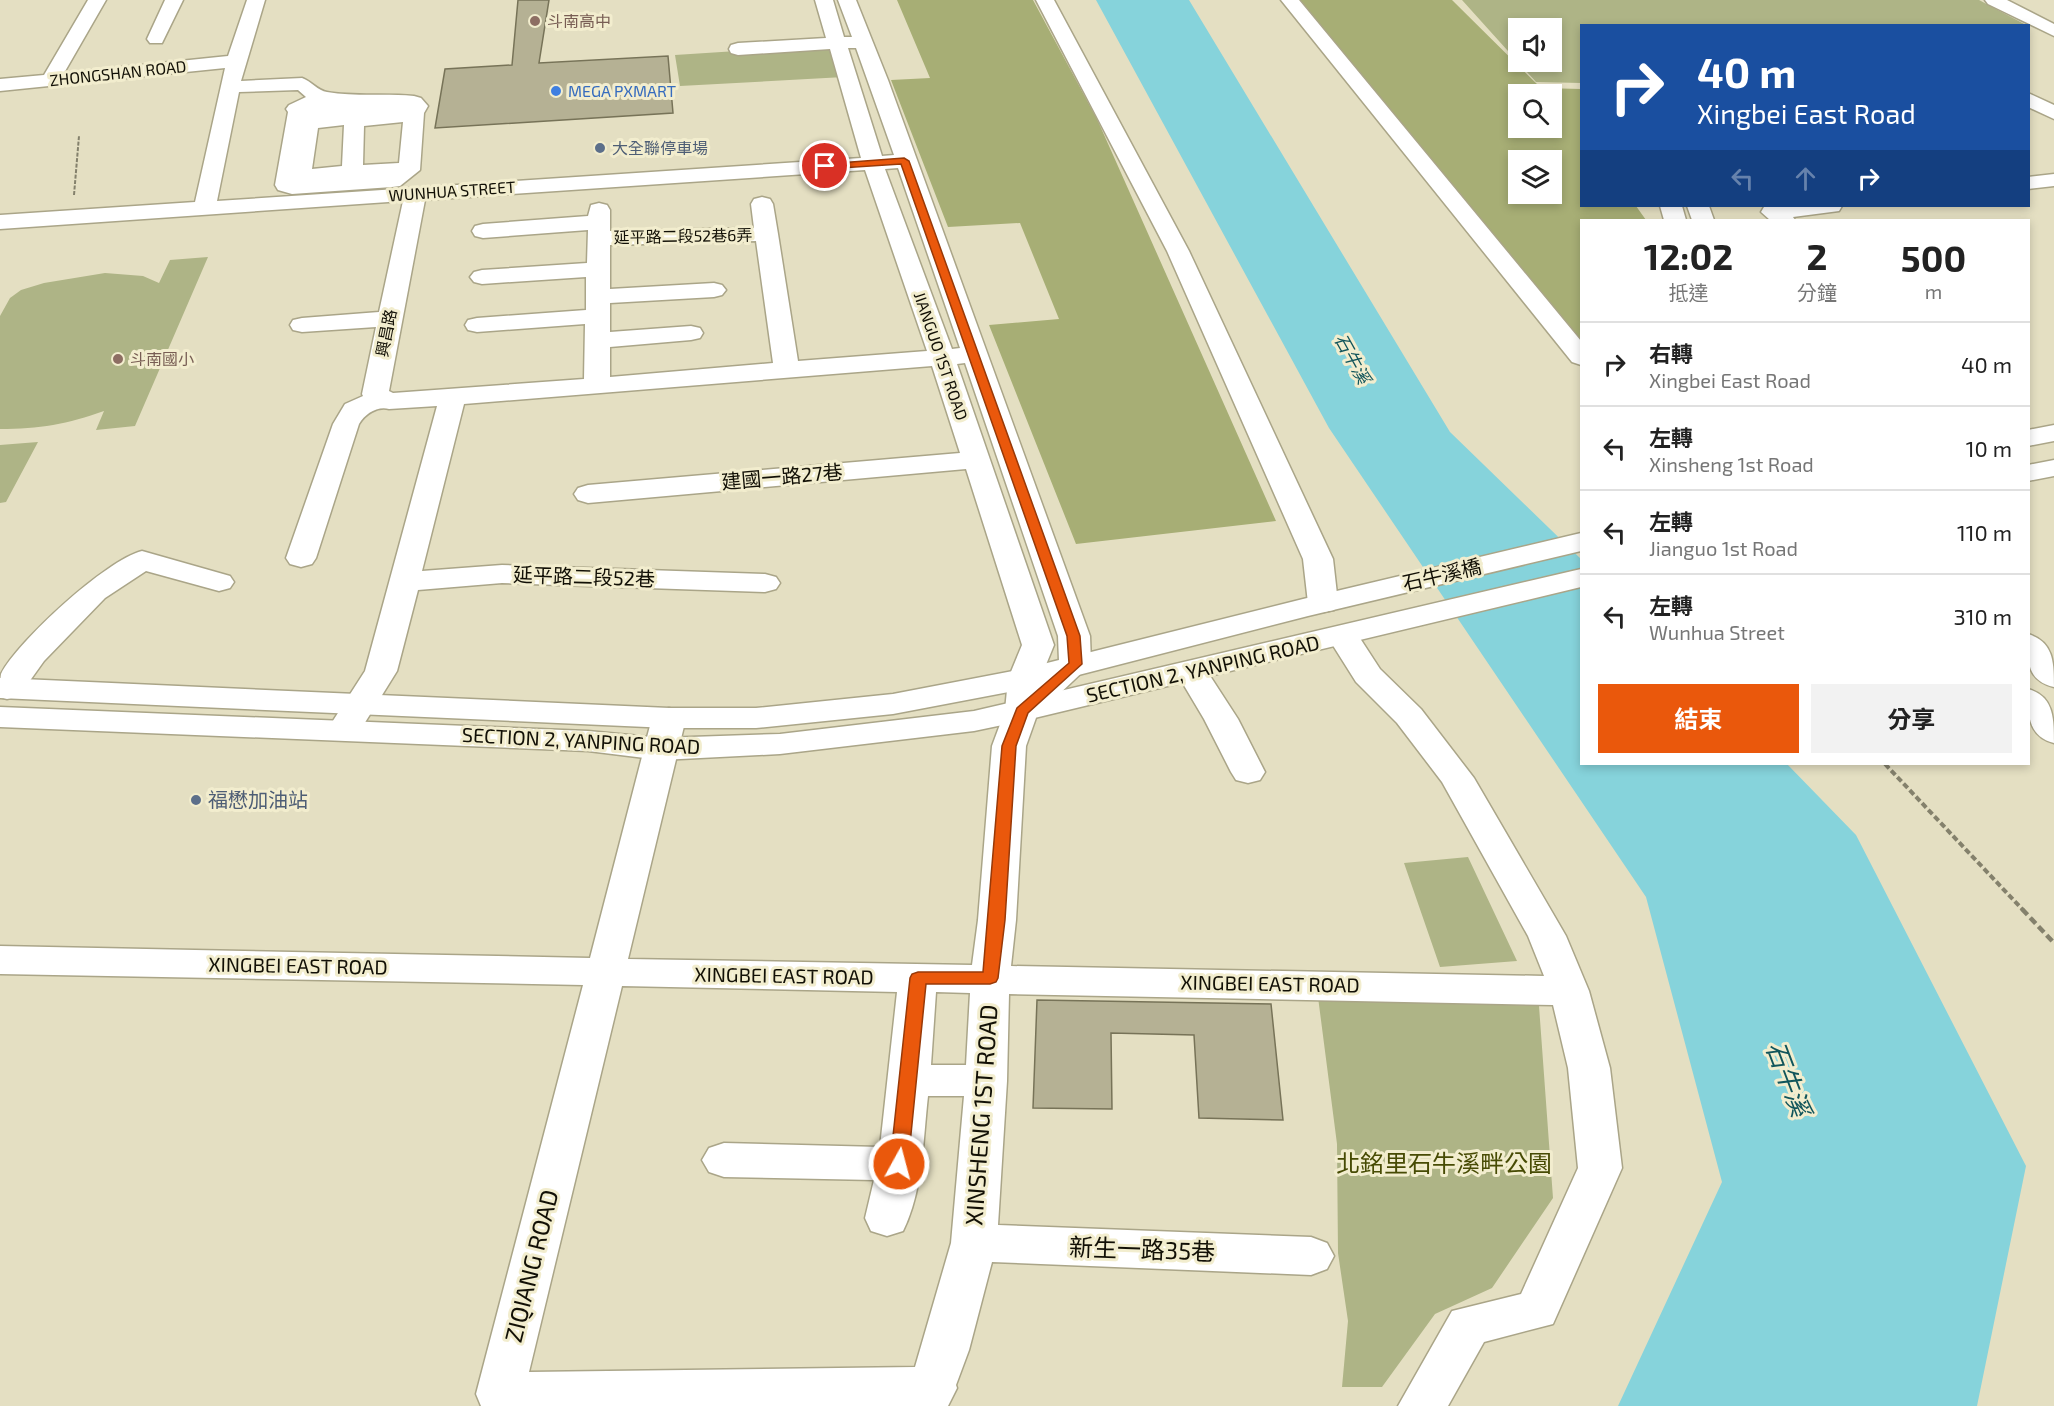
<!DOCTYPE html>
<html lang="zh-TW">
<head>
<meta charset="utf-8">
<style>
	body { margin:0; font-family:"Exo 2","Noto Sans TC",sans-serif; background:#f2f2f2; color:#222; height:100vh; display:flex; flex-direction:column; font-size:22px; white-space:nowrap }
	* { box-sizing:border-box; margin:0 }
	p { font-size:20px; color:#767676 }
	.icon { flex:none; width:33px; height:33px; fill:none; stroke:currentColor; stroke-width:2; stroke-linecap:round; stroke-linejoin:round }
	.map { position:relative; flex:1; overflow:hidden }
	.panel { position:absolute; left:1580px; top:219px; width:450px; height:546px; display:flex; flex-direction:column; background:#fff; border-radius:0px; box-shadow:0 3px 9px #0003 }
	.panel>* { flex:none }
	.banner { position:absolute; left:1580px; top:24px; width:450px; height:183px; border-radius:0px; box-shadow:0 3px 9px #0003; background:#1a4fa0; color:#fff; overflow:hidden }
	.buttons { position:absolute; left:1508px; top:18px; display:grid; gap:12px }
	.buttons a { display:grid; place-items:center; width:54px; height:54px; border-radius:0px; background:#fff; box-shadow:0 3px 9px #0003; font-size:30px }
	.pin { position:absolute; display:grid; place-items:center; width:51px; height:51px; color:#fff; margin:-26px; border:3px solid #fff; border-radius:50%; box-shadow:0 2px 6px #0007 }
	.me { position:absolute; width:66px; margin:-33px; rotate:7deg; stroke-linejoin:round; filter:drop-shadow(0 0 4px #0008) }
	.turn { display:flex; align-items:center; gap:21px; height:126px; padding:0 18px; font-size:27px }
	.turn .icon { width:78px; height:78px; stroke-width:2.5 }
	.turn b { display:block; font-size:42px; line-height:51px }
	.lanes { display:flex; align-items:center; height:57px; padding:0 18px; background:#0003; justify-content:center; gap:30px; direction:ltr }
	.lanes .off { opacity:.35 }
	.eta { display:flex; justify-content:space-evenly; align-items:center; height:102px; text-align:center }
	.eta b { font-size:36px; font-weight:700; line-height:42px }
	.button { display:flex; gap:12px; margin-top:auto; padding:12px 18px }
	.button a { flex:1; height:69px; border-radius:0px; background:#ea580c; color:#fff; font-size:24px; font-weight:700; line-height:69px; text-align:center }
	.button a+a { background:#f2f2f2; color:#222 }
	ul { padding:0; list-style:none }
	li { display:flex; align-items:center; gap:18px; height:84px; padding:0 18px; border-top:2px solid #e0e0e0 }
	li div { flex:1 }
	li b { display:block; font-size:22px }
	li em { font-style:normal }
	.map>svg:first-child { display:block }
	.green { fill:#aeb486; fill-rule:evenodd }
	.forest { fill:#a7ae75; fill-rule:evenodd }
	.water { fill:#86d3db }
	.building { fill:#b5b194; stroke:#777358; stroke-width:1.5 }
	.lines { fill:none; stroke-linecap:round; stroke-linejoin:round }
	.minor-casing { stroke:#aaa588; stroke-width:3 }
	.major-casing { stroke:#aaa588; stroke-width:3 }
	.path-far2 { stroke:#84816c; stroke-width:2; stroke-dasharray:4 1.5; stroke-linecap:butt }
	.path-far1 { stroke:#84816c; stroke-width:4; stroke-dasharray:6 3; stroke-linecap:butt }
	.path { stroke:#84816c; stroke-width:4.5; stroke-dasharray:8 4; stroke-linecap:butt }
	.minor { fill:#fff; fill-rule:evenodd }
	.major { fill:#fff; fill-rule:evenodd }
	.route { fill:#ea580c; stroke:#983908; stroke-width:1.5 }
	.education-dot { fill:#8d6e63; stroke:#f2edce; stroke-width:2 }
	.shop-dot { fill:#3f7fe0; stroke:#f2edce; stroke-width:2 }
	.service-dot { fill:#5c6f8a; stroke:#f2edce; stroke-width:2 }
	.labels { text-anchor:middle; stroke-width:6; stroke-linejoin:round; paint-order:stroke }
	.far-education-label { font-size:16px; fill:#785e54; stroke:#f2edce; text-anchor:start }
	.far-street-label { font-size:16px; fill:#121006; stroke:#f2edce }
	.far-shop-label { font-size:16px; fill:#366cbe; stroke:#f2edce; text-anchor:start }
	.far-service-label { font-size:16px; fill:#4e5e75; stroke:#f2edce; text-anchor:start }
	.far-water-label { font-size:18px; font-style:italic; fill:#11555b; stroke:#f2edce }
	.street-label { font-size:20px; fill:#121006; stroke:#f2edce }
	.service-label { font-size:20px; fill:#4e5e75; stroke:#f2edce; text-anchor:start }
	.near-street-label { font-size:24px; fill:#121006; stroke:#f2edce }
	.near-park-label { font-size:24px; fill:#474b04; stroke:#f2edce }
	.near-water-label { font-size:26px; font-style:italic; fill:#11555b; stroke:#f2edce }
</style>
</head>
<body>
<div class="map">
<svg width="2054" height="1406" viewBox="0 0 2054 1406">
	<rect width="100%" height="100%" fill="#e4dfc2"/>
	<path class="green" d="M1462 0H1979L2028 26H1581V83L1536 82ZM1551 28V62H1518V28Z
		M830 45 844 77 680 86 675 55Z
		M208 257 135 426 96 430 104 411C68 424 39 429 0 429V316L10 298 21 290 44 283 105 273 143 276 159 283 170 260Z
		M38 442 6 502 0 503V445Z
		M1468 857 1517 961 1440 967 1404 863Z
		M1318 997 1539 1006 1553 1198 1492 1288 1435 1314 1382 1387H1342L1348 1321 1338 1253 1337 1144Z"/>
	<path class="forest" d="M897 0H1033L1097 119 1276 521 1076 544 989 325 1059 319 1020 223 948 227 891 80 930 78Z
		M1300 0H1452L1541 88 1581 89V206H1636L1646 220H1581V344ZM1518 94H1551V128H1518ZM1518 160H1551V194H1518Z"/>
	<path class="water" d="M1096 0H1189L1450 432 1581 559V764H1787L1856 835 2026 1166 1977 1406H1618L1722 1182 1646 897 1329 428Z"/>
	<path class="building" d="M518 0H549L539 63 668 56 673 113 435 128 445 69 512 65Z
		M1037 1000 1271 1004 1283 1120 1199 1118 1194 1035 1111 1033 1112 1109 1033 1108Z"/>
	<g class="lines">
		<g class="minor-casing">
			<path id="minor" d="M88 0H106L64 73 228 56 247 0H265L241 81 302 78C311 81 318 91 327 92 355 97 385 93 414 96L421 98 428 106 424 113 420 170 400 186 392 187 292 194 278 190 275 185 288 112 286 109 289 105 306 97 298 90 239 92 217 201 861 158 830 49 738 55 731 53 729 49 731 45 738 43 826 38 815 0H833L844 37H852L838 0H856L888 80 1090 636 1091 664 1037 715 1026 746 1016 920 1011 966 1544 976 1528 936 1442 782 1397 723 1356 682 1327 636 1332 629 1343 627 1354 629 1380 669 1421 709 1474 778 1566 936 1589 991 1610 1068 1622 1168 1553 1324 1484 1342 1448 1406H1398L1452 1311 1521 1294 1578 1168 1568 1068 1553 1005 1009 994 1007 1081 998 1225 1311 1237 1327 1243 1334 1256 1327 1269 1311 1275 992 1262 969 1350 956 1385 957 1388 948 1406H481L476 1394 583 985 0 974V946L590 958 652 718 657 711 669 708 681 711 686 718 628 959 972 965 978 920 992 746 1005 711 1008 679 1022 645 966 469 588 503 578 500 574 494 578 488 588 485 960 453 932 366 464 404 422 571 502 565 765 574 776 577 780 583 776 589 765 592 502 583 418 590 397 671 356 737 344 740 332 737 327 730 365 671 437 406 389 409C377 406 365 414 359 424L316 558 312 564 301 567 290 564 286 558 333 424 345 404 363 396 362 394 376 327 302 332 293 330 290 325 293 320 302 318 379 312 403 201 0 229V215L195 202 225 68 0 91V79L44 75ZM848 48H856L894 155 882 156ZM403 122 399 163 363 165 364 126ZM344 125 342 166 312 169 318 128ZM898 168 960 348 952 349 885 169ZM865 170 927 351 798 361 778 234 773 204 770 199 762 197 754 199 751 204 754 228 610 231V210L607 205 599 203 591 205 588 216 483 224 475 226 472 231 475 236 483 238 588 230 587 263 482 270 474 272 470 277 474 282 482 284 586 277V310L477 318 468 320 465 325 468 330 477 332 585 324 584 379 393 393 389 391 425 200ZM756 241 773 363 610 377V347L691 340 700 338 703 333 700 328 691 326 610 332V303L714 297 722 295 726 290 722 285 714 283 610 289V245ZM965 363 1058 636 1059 661 1041 677 1054 645 957 364ZM622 986 897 992 880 1147 724 1143 709 1148 702 1160 709 1172 724 1177 874 1180 865 1218 871 1231 887 1236 903 1231C923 1191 923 1140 928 1096H964L951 1243 915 1367 529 1372ZM936 992 970 993 966 1065H931Z
				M165 0H183L162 43H150L147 39Z
				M1036 0H1054L1189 251 1333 559 1338 603 1334 610 1323 612 1312 610 1308 603 1303 559 1167 251Z
				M1281 0H1299L1581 341V365L1572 362Z
				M1985 0H2007L2054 24V36L1988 4Z
				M2028 93 2054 105V119L2028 107Z
				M2054 174V186L2028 189V177Z
				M1660 206H1682L1686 220H1664Z
				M1687 206H1709L1714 220H1692Z
				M1771 206H1842L1839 211 1793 217 1795 220H1770L1761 212 1764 207Z
				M142 551 230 576 234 582 230 588 219 591 146 571 105 598 44 661 19 696 7 699 0 697C0 690 0 680 1 674 18 641 106 560 142 551Z
				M1192 662 1203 665 1238 719 1265 772 1260 780 1248 783 1236 780 1231 772 1204 719 1176 672 1181 665Z"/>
		</g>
		<g class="major-casing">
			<path id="major" d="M2054 425V441L2028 446V430Z
				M2054 460V476L2028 481V465Z
				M1581 533V551L1308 616 1024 689 893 714 756 728H669L0 698V678L669 708H756L893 694 1023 669 1303 599Z
				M1581 569V587L1022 721 974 731 780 754 661 760 588 751 0 727V707L588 731 661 738 780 734 974 711Z
				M2028 634C2054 642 2054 663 2054 687 2025 680 2028 659 2028 634Z
				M2028 689C2054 696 2054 719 2054 743 2027 736 2028 713 2028 689Z"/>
		</g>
		<path class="path-far2" d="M74 195 79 136"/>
		<path class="path-far1" d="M1885 764 2023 910"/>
		<path class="path" d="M2022 909 2054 943"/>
		<use href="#minor" class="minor"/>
		<use href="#major" class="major"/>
	</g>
	<path class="route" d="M904 158 909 161 1080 636 1082 664 1028 713 1016 746 1005 920 998 978 996 982 990 984H926L908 1164 905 1169 899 1171 892 1169 890 1164 910 978 912 974 918 972H983L1002 746 1017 708 1069 663 1067 636 901 164 825 169 821 166 825 164Z"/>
	<g class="education-dot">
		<circle cx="535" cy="21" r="6"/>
		<circle cx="118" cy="359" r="6"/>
	</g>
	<circle class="shop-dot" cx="556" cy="91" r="6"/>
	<g class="service-dot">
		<circle cx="600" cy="148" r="6"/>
		<circle cx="196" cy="800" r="6"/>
	</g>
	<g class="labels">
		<g class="far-education-label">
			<text x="547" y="27">斗南高中</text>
			<text x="130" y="365">斗南國小</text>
		</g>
		<g class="far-street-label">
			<text transform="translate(118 73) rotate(-6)" y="6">ZHONGSHAN ROAD</text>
			<text transform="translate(452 191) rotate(-4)" y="6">WUNHUA STREET</text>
			<text transform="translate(683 236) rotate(-1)" y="6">延平路二段52巷6弄</text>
			<text transform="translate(386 333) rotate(-79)" y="6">興昌路</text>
			<text transform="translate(941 356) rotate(71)" y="6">JIANGUO 1ST ROAD</text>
		</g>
		<g class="far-shop-label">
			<text x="568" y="97">MEGA PXMART</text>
		</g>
		<g class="far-service-label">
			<text x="612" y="154">大全聯停車場</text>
		</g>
		<g class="far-water-label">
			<text transform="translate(1352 359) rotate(61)" y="6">石牛溪</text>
		</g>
		<g class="street-label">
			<text transform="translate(782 477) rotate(-5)" y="7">建國一路27巷</text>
			<text transform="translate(1442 575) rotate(-13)" y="7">石牛溪橋</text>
			<text transform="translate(584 577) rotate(2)" y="7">延平路二段52巷</text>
			<text transform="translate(1203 669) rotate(-13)" y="7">SECTION 2, YANPING ROAD</text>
			<text transform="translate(581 741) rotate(3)" y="7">SECTION 2, YANPING ROAD</text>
			<text transform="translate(298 966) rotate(1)" y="7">XINGBEI EAST ROAD</text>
			<text transform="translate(784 976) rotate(1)" y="7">XINGBEI EAST ROAD</text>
			<text transform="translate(1270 984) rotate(1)" y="7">XINGBEI EAST ROAD</text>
		</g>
		<g class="service-label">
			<text x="208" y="807">福懋加油站</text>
		</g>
		<g class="near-street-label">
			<text transform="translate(982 1115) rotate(-86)" y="8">XINSHENG 1ST ROAD</text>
			<text transform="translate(1142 1250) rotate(2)" y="8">新生一路35巷</text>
			<text transform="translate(532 1266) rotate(-76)" y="8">ZIQIANG ROAD</text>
		</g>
		<g class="near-park-label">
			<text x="1444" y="1172">北銘里石牛溪畔公園</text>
		</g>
		<g class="near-water-label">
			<text transform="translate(1788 1079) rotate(69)" y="9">石牛溪</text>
		</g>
	</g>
</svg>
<div class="buttons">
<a><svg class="icon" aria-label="sound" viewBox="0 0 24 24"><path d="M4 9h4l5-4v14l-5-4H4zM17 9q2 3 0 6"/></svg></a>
<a><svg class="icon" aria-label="search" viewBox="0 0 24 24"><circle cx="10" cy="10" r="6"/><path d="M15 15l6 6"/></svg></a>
<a><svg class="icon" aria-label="layers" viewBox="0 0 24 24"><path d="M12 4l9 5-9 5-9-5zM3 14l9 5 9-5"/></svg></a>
</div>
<div class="pin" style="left:825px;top:166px;background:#d93025"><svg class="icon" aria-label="arrive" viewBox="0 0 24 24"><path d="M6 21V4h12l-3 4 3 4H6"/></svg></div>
<svg class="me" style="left:899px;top:1164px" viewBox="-20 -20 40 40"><circle r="17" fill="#ea580c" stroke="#fff" stroke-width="3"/><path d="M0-11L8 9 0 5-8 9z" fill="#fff"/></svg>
<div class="banner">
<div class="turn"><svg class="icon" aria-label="right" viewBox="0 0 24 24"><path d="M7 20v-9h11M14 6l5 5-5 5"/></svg><div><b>40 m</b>Xingbei East Road</div></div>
<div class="lanes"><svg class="icon off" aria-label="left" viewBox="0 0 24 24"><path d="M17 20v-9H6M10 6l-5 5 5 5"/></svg><svg class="icon off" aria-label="ahead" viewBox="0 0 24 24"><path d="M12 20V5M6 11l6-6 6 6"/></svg><svg class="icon" aria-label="right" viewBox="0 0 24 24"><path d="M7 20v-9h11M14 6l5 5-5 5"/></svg></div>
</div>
<section class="panel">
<div class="eta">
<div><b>12:02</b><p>抵達</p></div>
<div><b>2</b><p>分鐘</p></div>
<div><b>500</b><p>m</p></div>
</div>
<ul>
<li><svg class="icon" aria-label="right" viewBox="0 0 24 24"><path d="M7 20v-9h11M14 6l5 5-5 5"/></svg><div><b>右轉</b><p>Xingbei East Road</p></div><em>40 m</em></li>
<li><svg class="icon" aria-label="left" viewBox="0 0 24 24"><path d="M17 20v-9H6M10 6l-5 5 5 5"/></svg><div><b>左轉</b><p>Xinsheng 1st Road</p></div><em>10 m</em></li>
<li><svg class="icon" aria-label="left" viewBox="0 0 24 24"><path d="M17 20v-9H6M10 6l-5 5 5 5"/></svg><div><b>左轉</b><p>Jianguo 1st Road</p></div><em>110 m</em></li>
<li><svg class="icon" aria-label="left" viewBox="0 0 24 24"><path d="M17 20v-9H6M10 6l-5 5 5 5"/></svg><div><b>左轉</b><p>Wunhua Street</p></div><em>310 m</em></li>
</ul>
<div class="button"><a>結束</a><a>分享</a></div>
</section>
</div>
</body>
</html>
